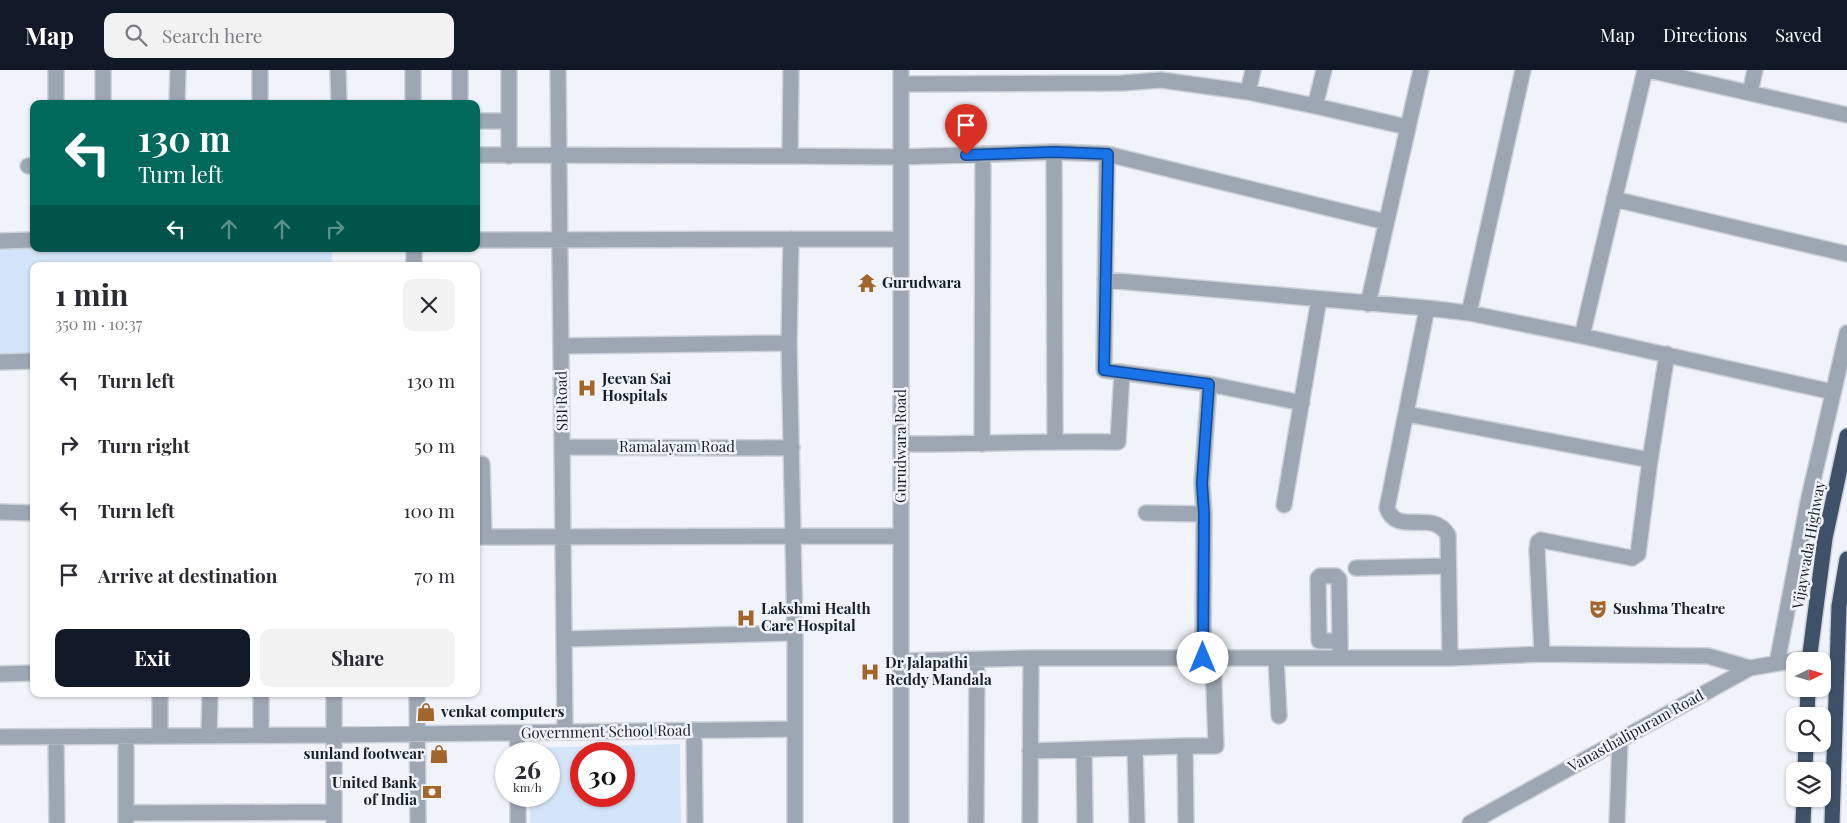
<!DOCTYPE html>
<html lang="en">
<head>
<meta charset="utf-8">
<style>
	body { margin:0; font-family:"Playfair Display",serif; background:#f2f2f3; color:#2b2b33; height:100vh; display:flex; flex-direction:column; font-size:19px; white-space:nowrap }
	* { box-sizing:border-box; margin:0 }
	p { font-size:16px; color:#7c7c81 }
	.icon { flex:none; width:28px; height:28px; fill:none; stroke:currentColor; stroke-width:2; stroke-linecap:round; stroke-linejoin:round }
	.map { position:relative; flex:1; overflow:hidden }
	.drawer { position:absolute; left:30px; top:192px; width:450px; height:435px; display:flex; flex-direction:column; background:#fff; border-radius:10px; box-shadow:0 1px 4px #0004 }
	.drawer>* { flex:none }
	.hud { position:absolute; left:30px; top:30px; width:450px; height:152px; border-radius:10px; box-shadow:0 1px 4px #0004; background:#00695c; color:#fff; overflow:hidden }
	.needle { width:32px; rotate:85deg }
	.buttons { position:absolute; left:1786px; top:582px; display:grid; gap:10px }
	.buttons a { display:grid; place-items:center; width:45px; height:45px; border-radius:10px; background:#fff; box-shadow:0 1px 4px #0004; font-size:25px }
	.speed { position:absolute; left:495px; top:672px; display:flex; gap:10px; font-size:25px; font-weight:700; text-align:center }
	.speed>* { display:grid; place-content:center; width:65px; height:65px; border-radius:50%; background:#fff; box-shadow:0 1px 4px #0004; line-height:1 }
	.speed small { font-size:12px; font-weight:400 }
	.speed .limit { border:8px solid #d22; background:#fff; color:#111 }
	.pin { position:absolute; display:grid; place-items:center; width:42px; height:42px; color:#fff; margin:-51px -21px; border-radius:50% 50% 50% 0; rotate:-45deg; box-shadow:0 0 5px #0007 }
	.pin .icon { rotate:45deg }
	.me { position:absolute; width:55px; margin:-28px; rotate:0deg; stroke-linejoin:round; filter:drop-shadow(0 0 4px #0008) }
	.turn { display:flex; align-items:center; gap:18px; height:105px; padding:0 25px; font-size:22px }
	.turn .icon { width:65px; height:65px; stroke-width:2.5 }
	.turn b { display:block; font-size:35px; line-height:42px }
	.lanes { display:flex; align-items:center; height:48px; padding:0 25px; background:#0003; justify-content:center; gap:25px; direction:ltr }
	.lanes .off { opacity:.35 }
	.round { display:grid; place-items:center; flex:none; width:52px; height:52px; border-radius:10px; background:#f2f2f3 }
	.summary { display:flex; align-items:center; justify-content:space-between; height:85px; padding:0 25px }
	h1 { font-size:30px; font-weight:700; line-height:38px }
	.primary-button { display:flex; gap:10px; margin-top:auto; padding:10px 25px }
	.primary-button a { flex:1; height:58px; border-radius:10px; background:#111827; color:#fff; font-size:20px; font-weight:700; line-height:58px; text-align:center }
	.primary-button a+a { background:#f2f2f3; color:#2b2b33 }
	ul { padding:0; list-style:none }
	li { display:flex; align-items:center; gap:15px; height:65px; padding:0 25px }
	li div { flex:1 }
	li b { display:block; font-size:19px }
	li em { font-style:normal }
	header { display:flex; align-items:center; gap:30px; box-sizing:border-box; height:70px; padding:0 25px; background:#111827; color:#fff }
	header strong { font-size:24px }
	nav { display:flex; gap:28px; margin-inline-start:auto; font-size:18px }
	.search { width:350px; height:45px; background:#f2f2f3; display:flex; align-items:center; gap:12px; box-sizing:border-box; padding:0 18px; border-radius:10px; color:#7c7c81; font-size:19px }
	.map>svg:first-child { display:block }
	.green { fill:#d4e5fa; fill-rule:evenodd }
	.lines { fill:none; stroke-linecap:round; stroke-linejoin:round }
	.minor-casing { stroke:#cdd2d9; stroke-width:18 }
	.highway-casing { stroke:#cdd2d9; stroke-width:18 }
	.minor { stroke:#9da7b3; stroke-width:15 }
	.highway { stroke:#3f5168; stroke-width:15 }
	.route-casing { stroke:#114b97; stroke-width:12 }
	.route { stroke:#1a73e8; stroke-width:9 }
	.labels { text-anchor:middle; stroke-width:5; stroke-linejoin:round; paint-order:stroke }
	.poi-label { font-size:15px; font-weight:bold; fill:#171f29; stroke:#f0f4fa; text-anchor:start }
	.street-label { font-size:15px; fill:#171f29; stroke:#f0f4fa }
</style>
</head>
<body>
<header>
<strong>Map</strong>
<div class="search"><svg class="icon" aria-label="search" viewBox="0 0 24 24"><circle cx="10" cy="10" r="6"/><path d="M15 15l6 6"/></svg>Search here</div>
<nav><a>Map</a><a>Directions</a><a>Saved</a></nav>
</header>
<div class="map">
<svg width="1847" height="753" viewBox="0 0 1847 753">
	<rect width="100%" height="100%" fill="#f0f4fa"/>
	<path class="green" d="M0 176H34V179H332V196H34V287H0Z
		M680 674 681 753H530L529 726H549V684H528V678ZM581 684H624V726H581Z"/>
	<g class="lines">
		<g class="minor-casing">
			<path id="minor" d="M103 0V34
				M260 0V34
				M338 0 339 34
				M413 0V34
				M558 0 565 662
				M791 0 790 86 901 87 1054 82 1107 84
				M1648 0 1847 45
				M901 14 1122 13 1161 10 1248 22 1315 36 1324 0
				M1248 22 1253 0
				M1750 23 1755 0
				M56 34V0
				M177 34 178 0
				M460 34V0
				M1315 36 1407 57
				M476 51H509
				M1054 82 1055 371
				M476 85 790 86
				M509 86V0
				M28 96H34
				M1614 129 1847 184
				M791 169 789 273 795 563V753
				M476 170 901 169
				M0 171 34 170
				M414 179V196
				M1105 210 1427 238 1469 243 1582 266 1833 322
				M1368 234 1421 0
				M1427 238 1387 438C1397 467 1432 438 1448 465L1450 588
				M1469 243 1523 0
				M1582 266 1645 0
				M561 276 789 273
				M0 292 34 291
				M1302 333 1209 314 1104 300 1107 84 1386 152
				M1407 344 1650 390
				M901 374C974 374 1046 371 1118 372L1122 302
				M982 374 983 84
				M562 377 792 378
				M482 394 484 467
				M1284 435 1319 229
				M0 442 34 443
				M1146 443 1204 444
				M476 467 901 466
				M1356 498 1448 496
				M564 569 795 563
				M1340 571H1319L1318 508 1320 506H1336L1339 509 1340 571V587
				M1542 584 1537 479 1538 472 1541 470 1632 488 1638 484 1650 390 1667 284
				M1203 588 1204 444 1202 413 1209 314
				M1276 588 1279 646
				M901 591 1031 588H1450L1542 584 1708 586 1750 598
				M1777 593 1808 432 1847 263
				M0 604 34 603
				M261 624V665
				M334 624V753
				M417 624 418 753
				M694 660 695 753
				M517 663 518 684
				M160 666V624
				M209 666 210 624
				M0 667 334 665 795 659
				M56 667 57 753
				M126 667V753
				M1185 676H1216L1213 588
				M1135 679 1137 753
				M1030 681 1185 676 1186 753
				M1084 681 1085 753
				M518 726V753
				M126 743 334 742
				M901 753V0
				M976 753 977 590
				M1030 753 1031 588
				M1470 753 1750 598 1809 588
				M1617 753 1620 670"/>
		</g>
		<g class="highway-casing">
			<path id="highway" d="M1809 591 1825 468 1847 366
				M1807 646 1808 619
				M1805 701 1806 674
				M1803 753 1804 729
				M1832 753 1839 536 1847 489"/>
		</g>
		<use href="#minor" class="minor"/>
		<use href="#highway" class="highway"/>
	</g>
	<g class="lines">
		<g class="route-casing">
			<path id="route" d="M966 85 1054 82 1108 84 1104 300 1209 314 1202 413 1204 444 1203 588"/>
		</g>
		<use href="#route" class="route"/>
	</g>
	<defs>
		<g id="temple-bare" transform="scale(1.5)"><path d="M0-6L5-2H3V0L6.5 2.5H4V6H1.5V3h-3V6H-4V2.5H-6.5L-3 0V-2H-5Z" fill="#a3662a" stroke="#f0f4fa" stroke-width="2.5" paint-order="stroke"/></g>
		<g id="hospital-bare" transform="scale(1.5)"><path d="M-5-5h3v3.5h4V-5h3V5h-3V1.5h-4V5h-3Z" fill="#a3662a" stroke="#f0f4fa" stroke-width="2.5" paint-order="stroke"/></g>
		<g id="theatre-bare" transform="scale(1.5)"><path d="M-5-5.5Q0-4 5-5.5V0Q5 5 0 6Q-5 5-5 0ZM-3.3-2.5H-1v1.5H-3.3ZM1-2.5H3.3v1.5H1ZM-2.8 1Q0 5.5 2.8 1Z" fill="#a3662a" stroke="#f0f4fa" stroke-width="2.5" paint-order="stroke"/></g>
		<g id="shop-bare" transform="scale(1.5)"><path d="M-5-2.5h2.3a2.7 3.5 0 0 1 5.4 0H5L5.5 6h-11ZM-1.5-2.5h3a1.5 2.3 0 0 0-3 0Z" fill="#a3662a" stroke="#f0f4fa" stroke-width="2.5" paint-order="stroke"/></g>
		<g id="bank-bare" transform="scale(1.5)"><path d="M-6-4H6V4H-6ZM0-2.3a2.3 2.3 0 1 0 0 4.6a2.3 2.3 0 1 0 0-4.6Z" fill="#a3662a" stroke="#f0f4fa" stroke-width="2.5" paint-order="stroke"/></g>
	</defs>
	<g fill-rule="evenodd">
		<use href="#temple-bare" x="867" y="213"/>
		<use href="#hospital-bare" x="587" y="318"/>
		<use href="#theatre-bare" x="1598" y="539"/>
		<use href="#hospital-bare" x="746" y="548"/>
		<use href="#hospital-bare" x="870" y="602"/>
		<use href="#shop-bare" x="426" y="642"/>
		<use href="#shop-bare" x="439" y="684"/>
		<use href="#bank-bare" x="432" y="722"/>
	</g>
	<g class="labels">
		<g class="poi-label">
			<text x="882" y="218">Gurudwara</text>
			<text x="602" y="314">Jeevan Sai<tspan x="602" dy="17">Hospitals</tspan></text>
			<text x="761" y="544">Lakshmi Health<tspan x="761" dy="17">Care Hospital</tspan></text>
			<text x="1613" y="544">Sushma Theatre</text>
			<text x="885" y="598">Dr Jalapathi<tspan x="885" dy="17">Reddy Mandala</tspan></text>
			<text x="441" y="647">venkat computers</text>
			<text x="424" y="689" text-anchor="end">sunland footwear</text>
			<text x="417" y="718" text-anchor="end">United Bank<tspan x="417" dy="17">of India</tspan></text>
		</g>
		<g class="street-label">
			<text transform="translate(562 331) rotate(-91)" y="5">SBI Road</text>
			<text transform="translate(901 376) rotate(-90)" y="5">Gurudwara Road</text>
			<text x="677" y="382">Ramalayam Road</text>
			<text transform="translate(1809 475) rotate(-80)" y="5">Vijaywada Highway</text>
			<text transform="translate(1636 661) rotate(-29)" y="5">Vanasthalipuram Road</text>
			<text transform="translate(606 662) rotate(-1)" y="5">Government School Road</text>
		</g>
	</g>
</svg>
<div class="buttons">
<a><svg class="needle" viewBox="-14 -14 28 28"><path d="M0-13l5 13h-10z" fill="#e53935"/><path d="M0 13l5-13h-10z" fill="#7c7c81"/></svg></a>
<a><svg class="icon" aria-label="search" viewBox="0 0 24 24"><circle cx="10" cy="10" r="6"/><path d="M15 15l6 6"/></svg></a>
<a><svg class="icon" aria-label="layers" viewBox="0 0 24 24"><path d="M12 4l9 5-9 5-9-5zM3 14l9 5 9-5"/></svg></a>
</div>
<div class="speed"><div>26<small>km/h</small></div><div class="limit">30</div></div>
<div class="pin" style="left:966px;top:85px;background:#d93025"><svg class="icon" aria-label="arrive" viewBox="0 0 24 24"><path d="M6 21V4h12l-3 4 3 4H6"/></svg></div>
<svg class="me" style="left:1203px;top:588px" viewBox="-20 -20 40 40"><circle r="19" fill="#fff"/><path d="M0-13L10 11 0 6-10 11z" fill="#1a73e8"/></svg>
<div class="hud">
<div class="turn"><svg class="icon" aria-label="left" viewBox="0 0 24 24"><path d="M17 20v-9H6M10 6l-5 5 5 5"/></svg><div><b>130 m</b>Turn left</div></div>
<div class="lanes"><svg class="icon" aria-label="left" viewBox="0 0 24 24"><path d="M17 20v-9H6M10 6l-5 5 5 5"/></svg><svg class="icon off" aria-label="ahead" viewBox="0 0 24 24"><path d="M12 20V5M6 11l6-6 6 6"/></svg><svg class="icon off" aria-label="ahead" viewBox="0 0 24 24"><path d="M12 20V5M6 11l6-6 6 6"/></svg><svg class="icon off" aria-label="right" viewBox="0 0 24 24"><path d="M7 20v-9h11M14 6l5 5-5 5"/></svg></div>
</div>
<section class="drawer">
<div class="summary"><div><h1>1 min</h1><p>350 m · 10:37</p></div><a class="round"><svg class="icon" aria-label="close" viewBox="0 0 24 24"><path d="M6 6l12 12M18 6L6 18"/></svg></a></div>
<ul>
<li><svg class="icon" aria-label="left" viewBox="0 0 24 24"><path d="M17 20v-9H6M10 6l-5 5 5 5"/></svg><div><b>Turn left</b></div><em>130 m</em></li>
<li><svg class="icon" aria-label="right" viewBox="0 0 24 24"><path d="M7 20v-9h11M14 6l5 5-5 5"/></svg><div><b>Turn right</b></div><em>50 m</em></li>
<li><svg class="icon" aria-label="left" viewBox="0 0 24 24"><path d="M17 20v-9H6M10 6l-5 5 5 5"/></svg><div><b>Turn left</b></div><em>100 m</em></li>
<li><svg class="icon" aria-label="arrive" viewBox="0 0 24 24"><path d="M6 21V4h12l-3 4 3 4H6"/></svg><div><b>Arrive at destination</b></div><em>70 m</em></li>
</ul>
<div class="primary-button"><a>Exit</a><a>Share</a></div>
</section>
</div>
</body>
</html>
